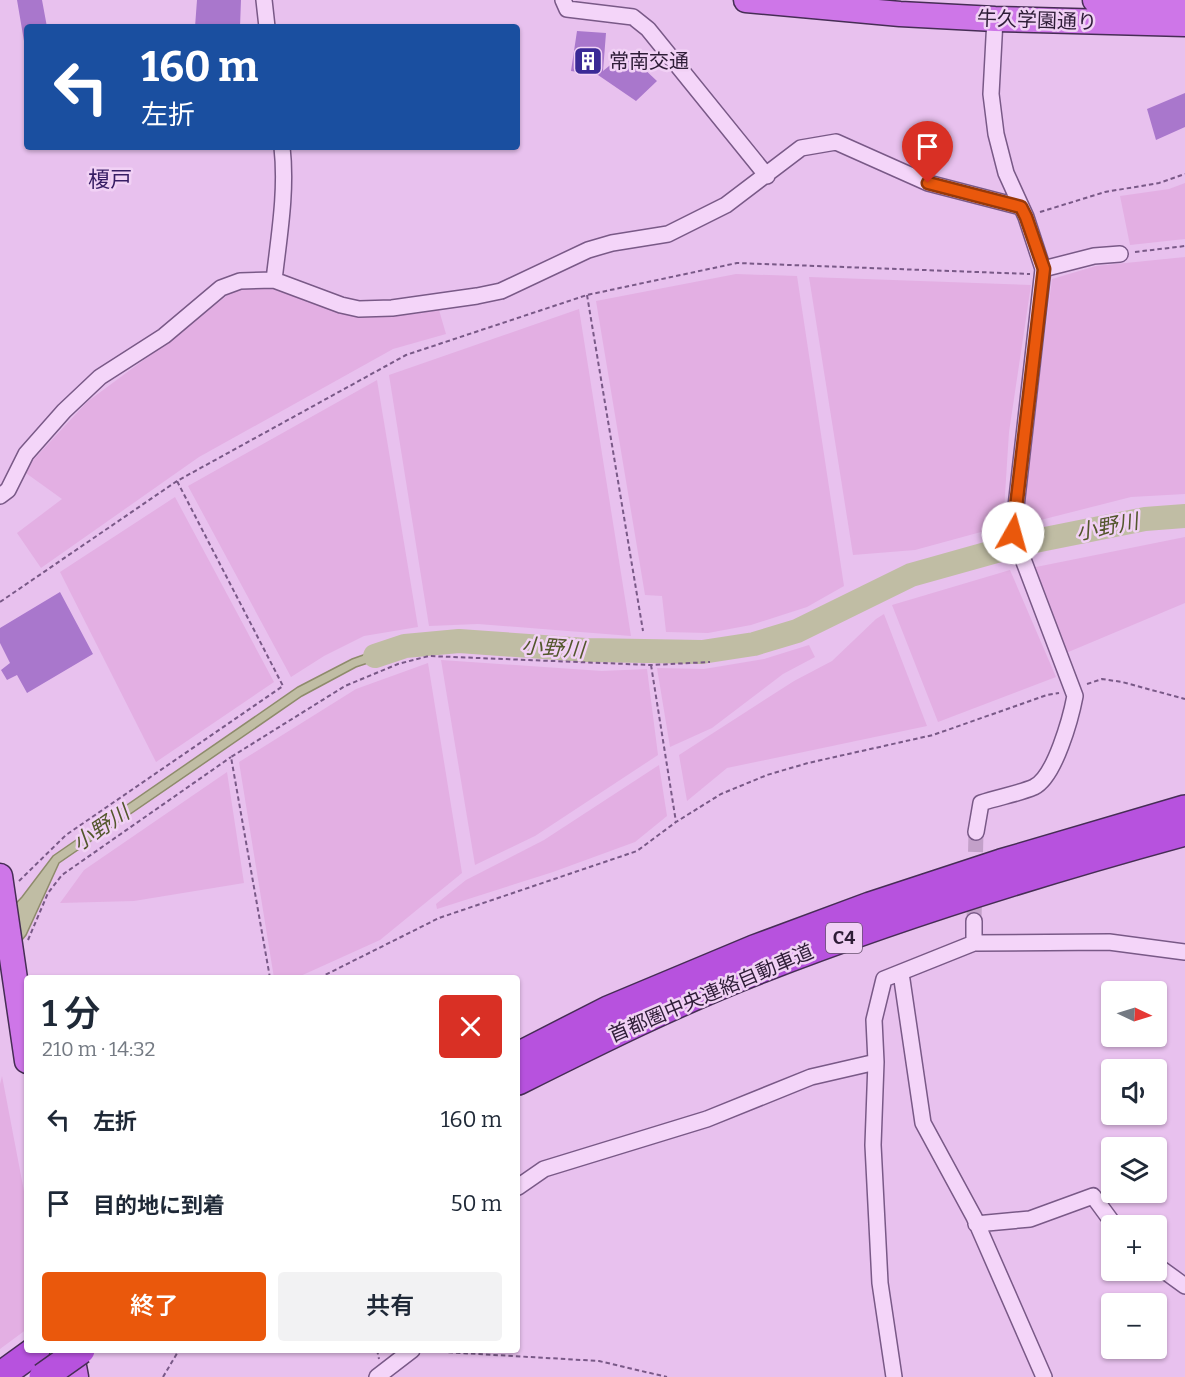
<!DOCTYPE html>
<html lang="ja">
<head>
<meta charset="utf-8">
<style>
	body { margin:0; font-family:Bitter,"Noto Sans JP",serif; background:#f2f2f3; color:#1f2937; height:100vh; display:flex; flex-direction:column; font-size:22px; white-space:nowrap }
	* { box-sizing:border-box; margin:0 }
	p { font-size:20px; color:#747a83 }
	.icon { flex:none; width:33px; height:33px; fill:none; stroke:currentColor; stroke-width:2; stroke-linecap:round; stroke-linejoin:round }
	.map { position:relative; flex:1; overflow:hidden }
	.sheet { position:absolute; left:24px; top:975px; width:496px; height:378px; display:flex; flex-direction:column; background:#fff; border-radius:6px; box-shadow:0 2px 4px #0004 }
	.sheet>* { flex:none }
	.hud { position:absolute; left:24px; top:24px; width:496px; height:126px; border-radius:6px; box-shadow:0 2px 4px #0004; background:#1a4fa0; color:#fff; overflow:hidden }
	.needle { width:39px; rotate:94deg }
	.controls { position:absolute; left:1101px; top:981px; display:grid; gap:12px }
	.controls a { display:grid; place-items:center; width:66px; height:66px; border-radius:6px; background:#fff; box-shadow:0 2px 4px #0004; font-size:30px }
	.pin { position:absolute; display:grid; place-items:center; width:51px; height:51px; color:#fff; margin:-62px -26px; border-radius:50% 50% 50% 0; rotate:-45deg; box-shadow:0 0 6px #0007 }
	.pin .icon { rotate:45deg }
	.me { position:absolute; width:66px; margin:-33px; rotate:7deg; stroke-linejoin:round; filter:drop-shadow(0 0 4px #0008) }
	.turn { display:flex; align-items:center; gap:21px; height:126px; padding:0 18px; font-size:27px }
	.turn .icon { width:78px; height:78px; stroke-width:2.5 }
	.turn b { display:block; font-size:42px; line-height:51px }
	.round { display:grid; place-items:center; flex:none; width:63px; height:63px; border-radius:6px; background:#f2f2f3 }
	.overview { display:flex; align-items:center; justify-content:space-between; height:102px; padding:0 18px }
	h1 { font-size:36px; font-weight:600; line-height:45px }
	.action { display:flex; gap:12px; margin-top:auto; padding:12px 18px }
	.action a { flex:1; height:69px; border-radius:6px; background:#ea580c; color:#fff; font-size:24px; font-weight:600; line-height:69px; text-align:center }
	.action a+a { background:#f2f2f3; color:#1f2937 }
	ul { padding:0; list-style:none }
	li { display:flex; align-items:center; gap:18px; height:84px; padding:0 18px }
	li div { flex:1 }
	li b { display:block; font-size:22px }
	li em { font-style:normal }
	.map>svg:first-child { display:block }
	.farmland { fill:#e3afe3 }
	.water { fill:#c0bda4; stroke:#8e8b6b; stroke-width:1.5 }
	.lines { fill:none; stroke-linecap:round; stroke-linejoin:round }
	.river { stroke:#c0bda4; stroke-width:24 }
	.building { fill:#a977cc }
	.minor-tunnel { stroke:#c3a0c9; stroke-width:15; stroke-dasharray:15 8; stroke-linecap:butt }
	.minor-casing { stroke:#795987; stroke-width:18 }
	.trunk-casing { stroke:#462d55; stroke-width:27 }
	.motorway-casing { stroke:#462d55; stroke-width:30 }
	.path { stroke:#795987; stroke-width:2; stroke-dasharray:4.5 3; stroke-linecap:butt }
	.minor { stroke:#f4d5f9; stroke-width:15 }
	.trunk { stroke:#ce76e8; stroke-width:24 }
	.motorway { stroke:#b752de; stroke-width:27 }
	.motorway-bridge-casing { stroke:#462d55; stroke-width:30; stroke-linecap:butt }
	.motorway-bridge { stroke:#b752de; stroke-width:27 }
	.route-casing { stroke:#983908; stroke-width:15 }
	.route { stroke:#ea580c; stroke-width:10 }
	.labels { text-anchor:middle; stroke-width:5; stroke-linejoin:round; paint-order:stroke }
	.shield { fill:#f1d1f5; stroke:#685370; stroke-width:1.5 }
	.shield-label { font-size:18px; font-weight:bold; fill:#2e1d37 }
	.street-label { font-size:20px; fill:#2e1d37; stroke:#f1d1f5 }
	.poi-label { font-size:20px; fill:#2e1d37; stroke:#f1d1f5; text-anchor:start }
	.water-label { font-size:21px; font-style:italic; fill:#53572c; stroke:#f1d1f5 }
	.quarter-label { font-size:22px; fill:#371d64; stroke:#f1d1f5 }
</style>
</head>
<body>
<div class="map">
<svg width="1185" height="1377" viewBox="0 0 1185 1377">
	<rect width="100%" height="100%" fill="#e8c1ee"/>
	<path class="farmland" d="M1185 183V239L1130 245 1120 196 1169 189Z
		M1185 257V494L1131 497 1021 525 1052 279 1096 266Z
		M736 274 797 276 844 586 807 607 751 625 708 633 666 632 662 596 645 595 596 301Z
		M809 277 1031 285 1009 432 1003 526 915 550 853 555Z
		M261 285 351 315 414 314 439 310 446 334 393 349 199 457 41 568 17 533 62 499 23 471 87 402 176 336 239 286Z
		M579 309 631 636 478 624 429 626 389 375Z
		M377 380 418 627 364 636 324 656 291 677 188 486Z
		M175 497 274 682 156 762 60 572Z
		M1185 537V603L1066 653 1031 568Z
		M1010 570 1056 677 938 722 892 605Z
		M884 614 927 726 727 768 687 801 679 755 794 681 832 661 876 619Z
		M809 645 815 657 783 674 712 728 670 747 657 668 704 669 764 659Z
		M441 660 602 671 647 669 658 755 535 836 475 865Z
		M428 663 462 873 380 940 296 978H274L239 762 356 689Z
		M659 765 667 816 635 842 553 872 437 909 436 904 466 880 544 840Z
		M227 772 244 883 134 901 60 903 84 870Z
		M2 1076 27 1207V1329L0 1349V1084Z"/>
	<path class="water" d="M405 640 404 651 356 667 302 696 59 863 26 935 0 967V920L22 897 53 856 298 687 352 659Z"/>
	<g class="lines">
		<path class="river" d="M375 656 405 646 459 641 586 650 702 652 754 644 797 631 911 575 1025 543 1145 519 1185 516"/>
	</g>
	<path class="building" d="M17 0H42L47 27H27V40L24 41Z
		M197 0H241L240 27H195Z
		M577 31 606 33 603 71 626 52 657 81 636 101 598 75 571 71Z
		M1185 93V127L1156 140 1147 109Z
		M60 592 93 654 27 693 17 675 7 680 1 670 10 663 0 643V628Z"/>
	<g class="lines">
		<path class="minor-tunnel" d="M974 921 976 832"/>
		<g class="minor-casing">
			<path id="minor" d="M264 0 267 27
				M563 0 567 9 633 17 648 29 767 176
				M1043 269 1094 256 1120 254
				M274 280C279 236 287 191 282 147
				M0 496 8 490 26 454 64 411 100 377 164 336 221 288 240 281 274 280 341 305 359 309 392 308 477 296 501 291 588 250 612 243 668 234 726 205 801 148 836 142 928 183 1021 207
				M976 832 981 803C998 797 1018 794 1034 787 1055 777 1071 717 1075 696L1013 533 1043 269 1026 217 1006 173 996 134 991 94 995 19
				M974 943V921
				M901 973 923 1123 974 1217 1044 1377
				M518 1187 544 1169 707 1119 811 1077 876 1062
				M976 1224 1030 1219 1093 1196 1115 1226
				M1156 1265 1185 1286
				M377 1377 412 1350
				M894 1377 880 1283 873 1145 876 1062 874 1020 884 979 974 943 1109 942 1185 952"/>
		</g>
		<g class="trunk-casing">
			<path id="trunk" d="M746 0 900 14 995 19 1185 24
				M1095 0 1185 1
				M0 876 27 1061
				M71 1350 76 1377"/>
		</g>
		<g class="motorway-casing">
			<path id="motorway" d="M518 1056 608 1010 754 949 870 906 1001 863 1185 809
				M518 1081C598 1041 678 1001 761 969 900 915 1042 871 1185 832
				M0 1376 36 1350"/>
		</g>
		<path class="path" d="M1040 212 1105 192 1159 183 1185 174
			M1135 252 1185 246
			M587 295 643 631
			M0 602 177 481 386 366 406 355 587 295 737 263 1030 274
			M651 665 676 822
			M1087 684 1102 679 1122 682 1185 699
			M19 881 66 835 283 686 177 481
			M28 940 48 893 62 875 231 757
			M270 978 231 757 345 686 398 664 429 656 651 665 710 662
			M319 978 439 918 637 851 676 822 721 794 767 775 808 763 933 735 1047 695 1059 693
			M377 1350 379 1359
			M426 1351 599 1361 667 1377
			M163 1377 179 1350"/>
		<use href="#minor" class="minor"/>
		<use href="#trunk" class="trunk"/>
		<use href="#motorway" class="motorway"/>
		<g class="motorway-bridge-casing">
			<path id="motorway-bridge" d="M43 1377 81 1350"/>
		</g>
		<use href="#motorway-bridge" class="motorway-bridge"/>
	</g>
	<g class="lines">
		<g class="route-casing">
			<path id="route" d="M928 183 1021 207 1026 217 1044 269 1013 533"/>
		</g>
		<use href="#route" class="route"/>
	</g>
	<defs>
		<g id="building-square" transform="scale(1.5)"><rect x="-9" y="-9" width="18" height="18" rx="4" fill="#3a2996" stroke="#f1d1f5"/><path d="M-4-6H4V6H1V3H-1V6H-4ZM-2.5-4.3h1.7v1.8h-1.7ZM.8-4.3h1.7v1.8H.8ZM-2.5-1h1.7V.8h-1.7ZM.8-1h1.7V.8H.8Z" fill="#fff"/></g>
	</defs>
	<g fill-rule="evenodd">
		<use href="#building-square" x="588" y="61"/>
	</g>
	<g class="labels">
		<rect class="shield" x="826" y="923" width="36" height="30" rx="4.5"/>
		<g class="shield-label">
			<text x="844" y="944">C4</text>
		</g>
		<g class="street-label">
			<text transform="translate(1037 20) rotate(2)" y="7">牛久学園通り</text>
			<text transform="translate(711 993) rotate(-23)" y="7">首都圏中央連絡自動車道</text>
		</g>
		<g class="poi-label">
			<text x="609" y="68">常南交通</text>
		</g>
		<g class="water-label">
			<text transform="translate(1107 527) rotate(-11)" y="7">小野川</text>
			<text transform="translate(553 648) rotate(4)" y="7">小野川</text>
			<text transform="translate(101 828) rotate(-34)" y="7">小野川</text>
		</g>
		<g class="quarter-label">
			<text x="110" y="187">榎戸</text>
		</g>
	</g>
</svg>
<div class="controls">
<a><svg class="needle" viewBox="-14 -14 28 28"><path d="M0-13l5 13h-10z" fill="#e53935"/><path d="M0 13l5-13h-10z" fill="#747a83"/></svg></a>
<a><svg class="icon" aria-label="sound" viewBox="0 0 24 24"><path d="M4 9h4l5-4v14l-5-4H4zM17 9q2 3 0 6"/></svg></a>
<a><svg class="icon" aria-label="layers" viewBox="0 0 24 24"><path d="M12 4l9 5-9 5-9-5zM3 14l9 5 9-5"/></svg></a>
<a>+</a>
<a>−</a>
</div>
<div class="pin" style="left:928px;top:183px;background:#d93025"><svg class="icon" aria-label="arrive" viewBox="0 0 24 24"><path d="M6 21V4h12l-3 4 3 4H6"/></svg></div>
<svg class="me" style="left:1013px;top:533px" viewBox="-20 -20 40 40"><circle r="19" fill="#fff"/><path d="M0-13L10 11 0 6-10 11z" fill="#ea580c"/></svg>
<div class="hud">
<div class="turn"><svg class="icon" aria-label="left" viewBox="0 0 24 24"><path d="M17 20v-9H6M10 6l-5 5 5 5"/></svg><div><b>160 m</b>左折</div></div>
</div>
<section class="sheet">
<div class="overview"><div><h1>1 分</h1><p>210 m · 14:32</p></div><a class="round" style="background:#d93025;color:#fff"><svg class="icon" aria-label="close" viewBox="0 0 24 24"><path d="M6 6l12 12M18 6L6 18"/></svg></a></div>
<ul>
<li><svg class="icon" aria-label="left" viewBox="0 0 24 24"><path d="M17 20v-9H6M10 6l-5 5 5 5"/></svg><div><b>左折</b></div><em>160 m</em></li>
<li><svg class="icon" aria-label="arrive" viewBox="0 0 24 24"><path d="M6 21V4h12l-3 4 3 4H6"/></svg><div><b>目的地に到着</b></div><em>50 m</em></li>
</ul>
<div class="action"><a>終了</a><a>共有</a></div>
</section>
</div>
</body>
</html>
